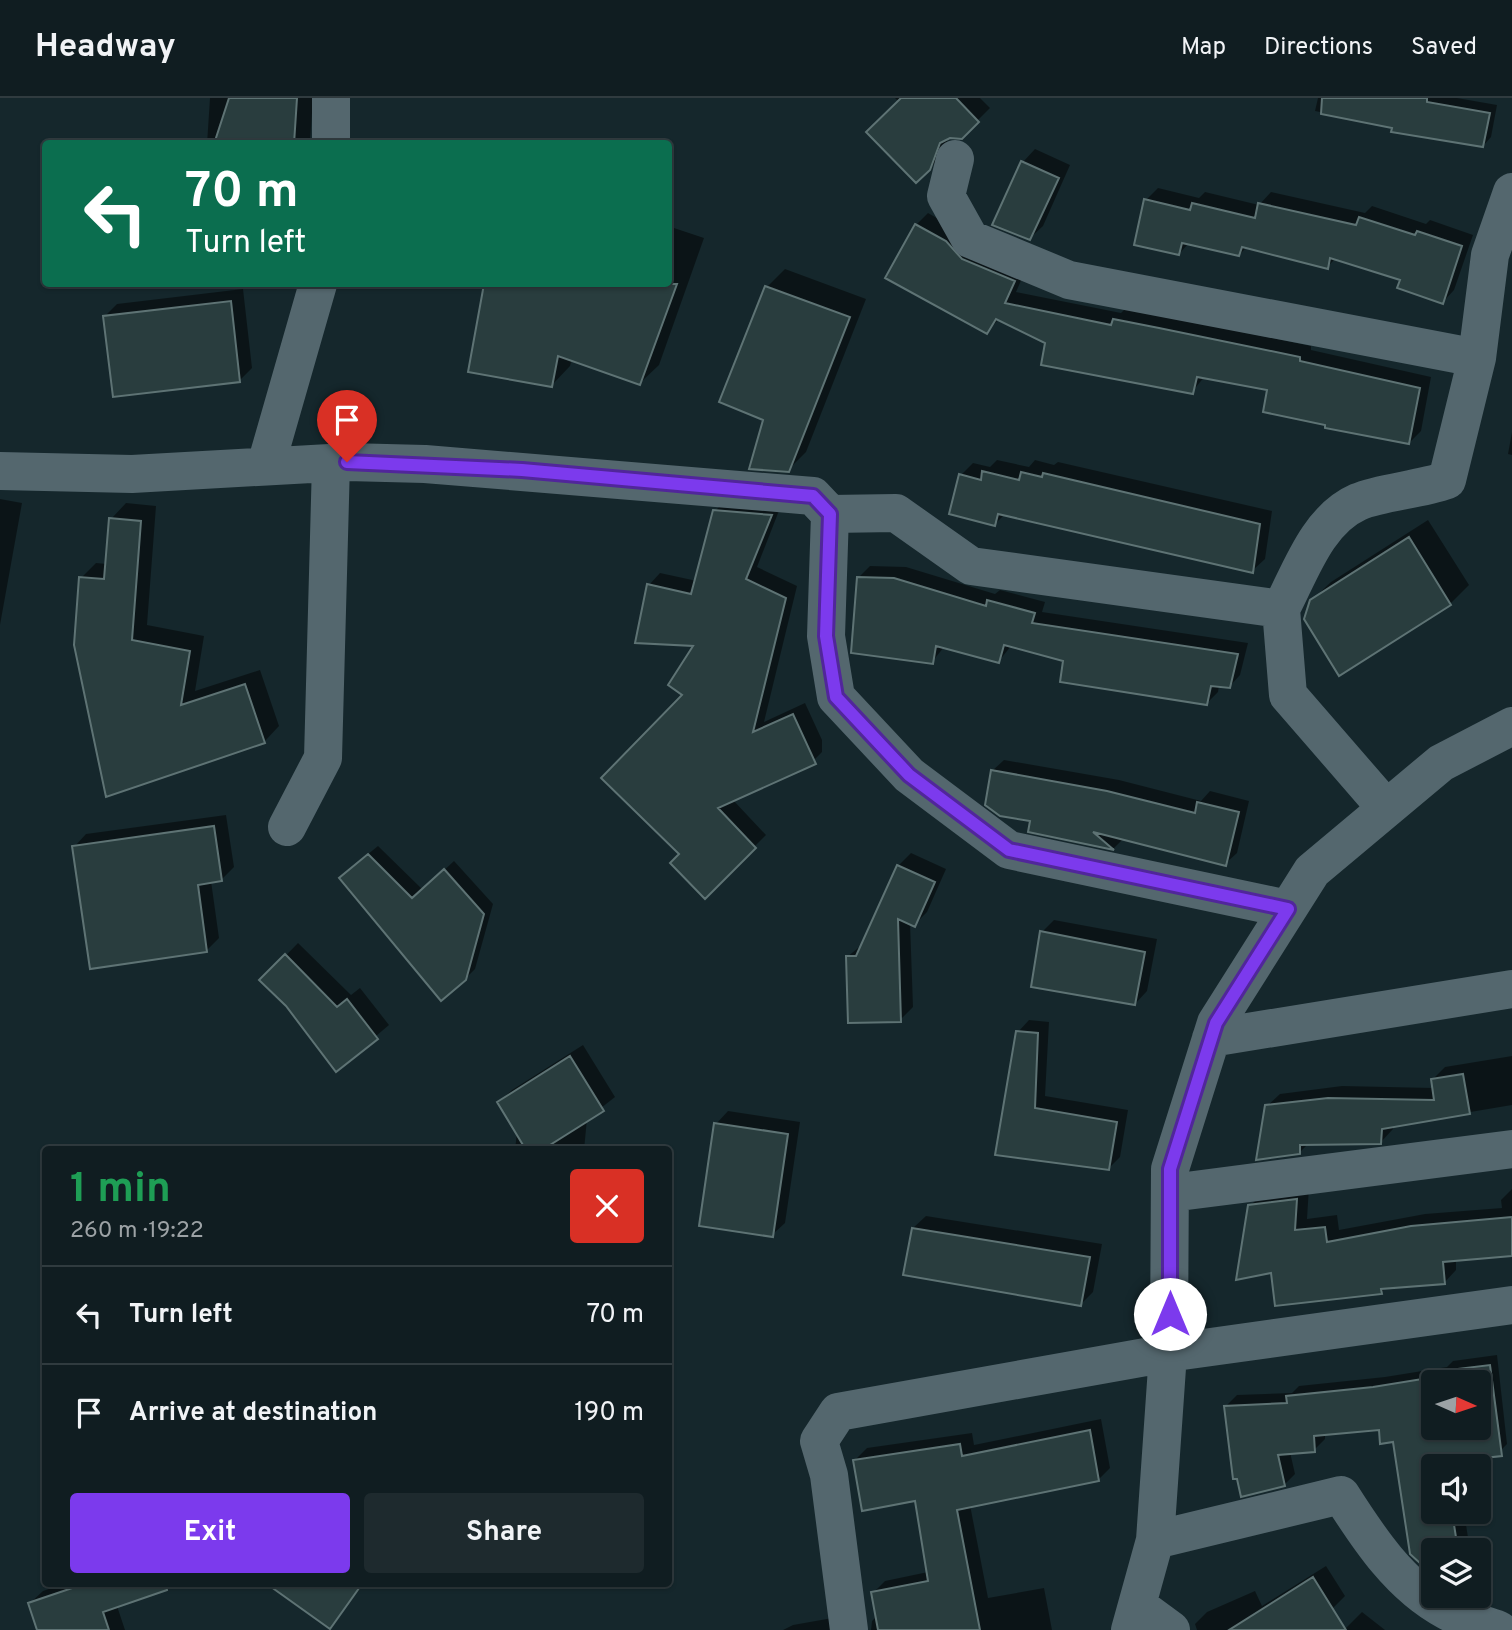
<!DOCTYPE html>
<html lang="en">
<head>
<meta charset="utf-8">
<style>
	body { margin:0; font-family:Overpass,sans-serif; background:#1e2a2e; color:#f1f3f6; height:100vh; display:flex; flex-direction:column; font-size:26px; white-space:nowrap }
	* { box-sizing:border-box; margin:0 }
	p { font-size:23px; color:#9ca2a5 }
	.icon { flex:none; width:38px; height:38px; fill:none; stroke:currentColor; stroke-width:2; stroke-linecap:round; stroke-linejoin:round }
	.map { position:relative; flex:1; overflow:hidden }
	.side { position:absolute; left:42px; top:1048px; width:630px; height:441px; display:flex; flex-direction:column; background:#101d21; border-radius:7px; box-shadow:0 2px 5px #0004,0 0 0 2px #303b3f }
	.side>* { flex:none }
	.banner { position:absolute; left:42px; top:42px; width:630px; height:147px; border-radius:7px; box-shadow:0 2px 5px #0004,0 0 0 2px #303b3f; background:#0b6e4f; color:#fff; overflow:hidden }
	.needle { width:46px; rotate:93deg }
	.tools { position:absolute; left:1421px; top:1272px; display:grid; gap:14px }
	.tools a { display:grid; place-items:center; width:70px; height:70px; border-radius:7px; background:#101d21; box-shadow:0 2px 5px #0004,0 0 0 2px #303b3f; font-size:35px }
	.pin { position:absolute; display:grid; place-items:center; width:60px; height:60px; color:#fff; margin:-72px -30px; border-radius:50% 50% 50% 0; rotate:-45deg; box-shadow:0 0 7px #0007 }
	.pin .icon { rotate:45deg }
	.me { position:absolute; width:77px; margin:-38px; rotate:0deg; stroke-linejoin:round; filter:drop-shadow(0 0 5px #0008) }
	.turn { display:flex; align-items:center; gap:24px; height:147px; padding:0 28px; font-size:32px }
	.turn .icon { width:91px; height:91px; stroke-width:2.5 }
	.turn b { display:block; font-size:49px; line-height:60px }
	.round { display:grid; place-items:center; flex:none; width:74px; height:74px; border-radius:7px; background:#1e2a2e }
	.summary { display:flex; align-items:center; justify-content:space-between; height:119px; padding:0 28px }
	h1 { font-size:42px; font-weight:700; line-height:52px; color:#1e9e55 }
	.action { display:flex; gap:14px; margin-top:auto; padding:14px 28px }
	.action a { flex:1; height:80px; border-radius:7px; background:#7c3aed; color:#fff; font-size:28px; font-weight:700; line-height:80px; text-align:center }
	.action a+a { background:#1e2a2e; color:#f1f3f6 }
	ul { padding:0; list-style:none }
	li { display:flex; align-items:center; gap:21px; height:98px; padding:0 28px; border-top:2px solid #303b3f }
	li div { flex:1 }
	li b { display:block; font-size:26px }
	li em { font-style:normal }
	header { display:flex; align-items:center; gap:42px; box-sizing:border-box; height:98px; padding:0 35px; background:#101d21; border-bottom:2px solid #303b3f }
	header strong { font-size:33px }
	nav { display:flex; gap:38px; margin-inline-start:auto; font-size:24px }
	.map>svg:first-child { display:block }
	.shadow { fill:#0007; fill-rule:evenodd }
	.building { fill:#293d3e; stroke:#5e7374; stroke-width:2; fill-rule:evenodd }
	.lines { fill:none; stroke-linecap:round; stroke-linejoin:round }
	.street { stroke:#54676e; stroke-width:38 }
	.route-casing { stroke:#51269a; stroke-width:18 }
	.route { stroke:#7c3aed; stroke-width:12 }
</style>
</head>
<body>
<header>
<strong>Headway</strong>
<nav><a>Map</a><a>Directions</a><a>Saved</a></nav>
</header>
<div class="map">
<svg width="1512" height="1532" viewBox="0 0 1512 1532">
	<rect width="100%" height="100%" fill="#15272c"/>
	<path class="shadow" d="M210 0H313L310 44 316 46H207Z
		M895 0H980L990 10 961 39 949 38 942 58 916 83 899 4Z
		M1318 0H1457L1497 7 1491 39 1483 48 1315 13Z
		M1035 51 1070 67 1043 128 1030 140 995 126 1023 64Z
		M1158 90 1199 100 1205 94 1259 107 1271 94 1365 115 1372 108 1426 126 1430 122 1473 137 1454 192 1443 204 1402 181 1336 160 1327 169 1247 149 1239 157 1189 145 1179 156 1146 102Z
		M928 115 1026 171 1016 194 1121 215 1126 210 1311 248V252L1431 279 1421 333 1409 345 1328 326 1269 291 1205 278 1192 294 1047 244 999 221 987 234 916 127Z
		M668 128 704 140 659 267 640 285 572 261 570 268 552 287 470 273 486 186H668Z
		M785 171 866 201 806 354 788 372 765 321 721 303 767 189Z
		M243 191 252 270 240 282 105 218 117 206Z
		M1512 334V357L1508 356Z
		M997 362 1029 369 1035 362 1054 367 1058 364 1272 413 1265 461 1252 473 1005 416 995 426 961 377 973 365 990 369Z
		M0 401 22 405 0 527Z
		M727 401 782 405 757 469 797 488 764 624 805 605 822 642V654L810 666 733 702 766 737 705 798 681 756 684 596 696 546 649 487 660 475 697 483 715 413Z
		M126 405 156 408 147 527 204 538 195 593 260 572 279 628 264 644 108 696 81 480 96 465 107 466 111 421Z
		M1428 422 1469 487 1450 506 1339 575 1311 503 1331 484Z
		M870 468 906 469 995 496 1000 492 1045 504 1042 514 1248 545 1240 577 1229 589 1219 587 1218 594 1207 605 1011 548 999 563 944 549 932 564 859 479Z
		M1004 662 1119 682 1201 703 1210 693 1249 703 1237 755 1225 766 1124 740 1114 750 1030 732 1032 721 992 673Z
		M226 717 234 769 221 782 211 783 219 840 206 853 74 749 86 736Z
		M378 748 423 792 454 763 493 806 475 871 465 881 351 770Z
		M911 755 946 771 927 814 914 827 910 824 913 909 900 922 847 859 863 846 898 768Z
		M1054 822 1157 841 1147 893 1135 906 1042 834Z
		M298 845 351 897 360 890 389 927 336 972 287 907 262 882Z
		M1029 922 1049 924 1045 998 1128 1012 1120 1059 1108 1071 997 1056 1018 934Z
		M583 947 615 999 587 1021 584 1052H515L517 1034 499 1004 512 992Z
		M1512 958V1007L1393 1027V1031L1381 1044 1309 1045 1299 1055 1267 1008 1280 996 1342 988 1434 990 1432 982 1445 969Z
		M728 1013 800 1024 785 1125 772 1137 716 1026Z
		M1309 1089 1307 1121 1337 1117 1339 1132 1425 1116 1502 1110 1501 1102 1512 1091V1159L1509 1157 1456 1161V1172L1444 1185 1387 1188 1381 1195 1273 1173 1250 1108 1263 1095Z
		M926 1118 1102 1146 1093 1194 1081 1206 913 1130Z
		M1497 1257 1507 1346 1496 1357 1457 1361 1458 1368H1433V1414H1464L1470 1452H1433V1474L1412 1455 1394 1342 1380 1330 1325 1335V1341L1314 1352 1290 1354 1295 1376 1284 1387 1226 1308 1237 1297 1292 1295 1299 1288 1385 1279 1447 1269 1453 1263ZM1433 1284H1479V1330H1433Z
		M1101 1321 1110 1370 1098 1382 970 1407 988 1500 1044 1490 1052 1532H871L872 1523 877 1518 873 1495 885 1483 928 1474 916 1401 855 1362 867 1350 972 1335 974 1347Z
		M1326 1468 1345 1498 1333 1510 1317 1517 1346 1530 1362 1514 1385 1532H1197L1195 1526 1207 1514 1255 1493 1262 1508Z
		M63 1486H121L125 1496 116 1505 125 1532H39L30 1505 43 1493Z
		M287 1486H364L329 1529 281 1494Z
		M838 1519 843 1532H783L793 1527Z"/>
	<path class="building" d="M229 0H297L294 46H214Z
		M901 0H956L979 24 962 41 950 40 940 45 930 72 916 85 866 34Z
		M1322 0H1427V4L1490 15 1483 49 1391 34 1392 30 1321 16Z
		M1021 63 1059 80 1030 142 992 127Z
		M1144 101 1190 112 1192 105 1255 120 1258 105 1356 127 1359 119 1415 137 1417 133 1462 148 1443 206 1397 190 1400 182 1330 160 1328 171 1242 149 1239 158 1182 145 1179 157 1134 147Z
		M915 126 946 143 962 161 1015 183 1005 205 1111 227 1113 221 1159 230 1300 259V263L1420 290 1409 346 1325 330V327L1263 314 1267 292 1197 279 1193 296 1041 267 1045 245 996 221 987 236 885 180Z
		M484 186H677L640 287 558 258 552 289 468 274Z
		M765 188 850 219 789 374 749 371 763 322 719 304Z
		M231 203 240 284 113 299 103 218Z
		M982 373 1019 382 1021 374 1042 379 1043 375 1260 426 1253 475 998 416 995 428 949 416 959 376 981 382Z
		M713 412 772 417 746 481 786 500 753 634 793 616 816 666 718 710 756 750 705 801 670 765 679 756 601 680 682 597 668 587 693 548 635 545 647 486 691 496Z
		M109 420 141 423 132 542 190 553 181 607 245 586 265 645 106 699 74 547 79 479 104 481Z
		M1409 439 1451 507 1339 578 1304 521 1310 502Z
		M857 479 894 480 986 508 987 502 1035 515 1032 525 1238 556 1230 590 1211 588 1207 607 1060 584 1063 563 1004 547 999 565 936 548 933 566 851 555Z
		M991 672 1107 693 1195 715 1197 704 1239 714 1226 768 1093 734 1114 752 1028 734 1030 723 1000 718 985 707Z
		M214 728 222 783 198 787 207 854 90 871 72 748Z
		M368 756 412 800 444 771 484 816 466 882 441 903 339 780Z
		M897 767 935 784 915 829 898 821 901 924 848 925 846 858H856Z
		M1040 833 1145 854 1135 907 1031 889Z
		M285 856 337 909 347 901 378 941 336 974 286 908 259 882Z
		M1016 933 1038 935 1035 1010 1117 1024 1109 1072 995 1057Z
		M570 958 604 1013 542 1052H526L497 1004Z
		M1463 976 1470 1016 1382 1031 1381 1046 1300 1047V1056L1256 1062 1265 1007 1328 1000 1434 1002 1431 981Z
		M714 1025 788 1036 773 1139 699 1128Z
		M1297 1101 1295 1132 1325 1129 1327 1144 1411 1128 1512 1119V1158L1443 1164 1445 1186 1381 1191 1382 1196 1275 1208 1271 1175 1236 1182 1248 1107Z
		M912 1130 1090 1159 1081 1208 903 1177Z
		M1490 1267 1502 1358 1445 1364 1446 1368H1433V1414H1452L1458 1452H1433V1477L1410 1456 1393 1344 1380 1346 1379 1332 1314 1338 1315 1354 1278 1357 1285 1388 1241 1399 1237 1381H1233L1224 1308 1287 1305 1286 1298 1373 1289 1441 1278 1440 1273ZM1433 1284H1479V1330H1433Z
		M1090 1332 1099 1383 957 1412 980 1532H878L871 1494 928 1483 915 1403 862 1413 853 1362 960 1346 962 1358Z
		M1313 1479 1346 1532H1229Z
		M84 1486H166L167 1492 103 1514 109 1532H37L28 1505Z
		M267 1486H362L330 1531Z"/>
	<g class="lines">
		<path class="street" d="M331 0V46
			M955 61 946 98 970 141 1069 182 1477 260
			M266 367 318 186
			M0 373 132 376 347 364 425 366 813 398 830 416 896 415 971 468 1281 511 1288 597 1386 710
			M830 416 826 538 836 599 909 677 1009 752 1288 811
			M1281 511C1300 475 1317 422 1358 404 1381 394 1419 392 1447 382L1477 260 1490 157 1512 94
			M287 729 323 660 331 365
			M1211 940 1512 891
			M1171 1095 1512 1051
			M1155 1442 1341 1397C1369 1441 1400 1488 1447 1513 1463 1522 1483 1526 1499 1532
			M1137 1507 1171 1532
			M849 1532 829 1377 819 1343 838 1314 1168 1255 1512 1207
			M1130 1532 1155 1442 1169 1241 1170 1071 1216 925 1312 773 1441 665 1512 628"/>
	</g>
	<g class="lines">
		<g class="route-casing">
			<path id="route" d="M347 364 522 372 813 398 830 416 826 538 836 599 909 677 1009 752 1288 811 1216 925 1170 1071V1216"/>
		</g>
		<use href="#route" class="route"/>
	</g>
</svg>
<div class="tools">
<a><svg class="needle" viewBox="-14 -14 28 28"><path d="M0-13l5 13h-10z" fill="#e53935"/><path d="M0 13l5-13h-10z" fill="#9ca2a5"/></svg></a>
<a><svg class="icon" aria-label="sound" viewBox="0 0 24 24"><path d="M4 9h4l5-4v14l-5-4H4zM17 9q2 3 0 6"/></svg></a>
<a><svg class="icon" aria-label="layers" viewBox="0 0 24 24"><path d="M12 4l9 5-9 5-9-5zM3 14l9 5 9-5"/></svg></a>
</div>
<div class="pin" style="left:347px;top:364px;background:#d93025"><svg class="icon" aria-label="arrive" viewBox="0 0 24 24"><path d="M6 21V4h12l-3 4 3 4H6"/></svg></div>
<svg class="me" style="left:1170px;top:1216px" viewBox="-20 -20 40 40"><circle r="19" fill="#fff"/><path d="M0-13L10 11 0 6-10 11z" fill="#7c3aed"/></svg>
<div class="banner">
<div class="turn"><svg class="icon" aria-label="left" viewBox="0 0 24 24"><path d="M17 20v-9H6M10 6l-5 5 5 5"/></svg><div><b>70 m</b>Turn left</div></div>
</div>
<section class="side">
<div class="summary"><div><h1>1 min</h1><p>260 m · 19:22</p></div><a class="round" style="background:#d93025;color:#fff"><svg class="icon" aria-label="close" viewBox="0 0 24 24"><path d="M6 6l12 12M18 6L6 18"/></svg></a></div>
<ul>
<li><svg class="icon" aria-label="left" viewBox="0 0 24 24"><path d="M17 20v-9H6M10 6l-5 5 5 5"/></svg><div><b>Turn left</b></div><em>70 m</em></li>
<li><svg class="icon" aria-label="arrive" viewBox="0 0 24 24"><path d="M6 21V4h12l-3 4 3 4H6"/></svg><div><b>Arrive at destination</b></div><em>190 m</em></li>
</ul>
<div class="action"><a>Exit</a><a>Share</a></div>
</section>
</div>
</body>
</html>
